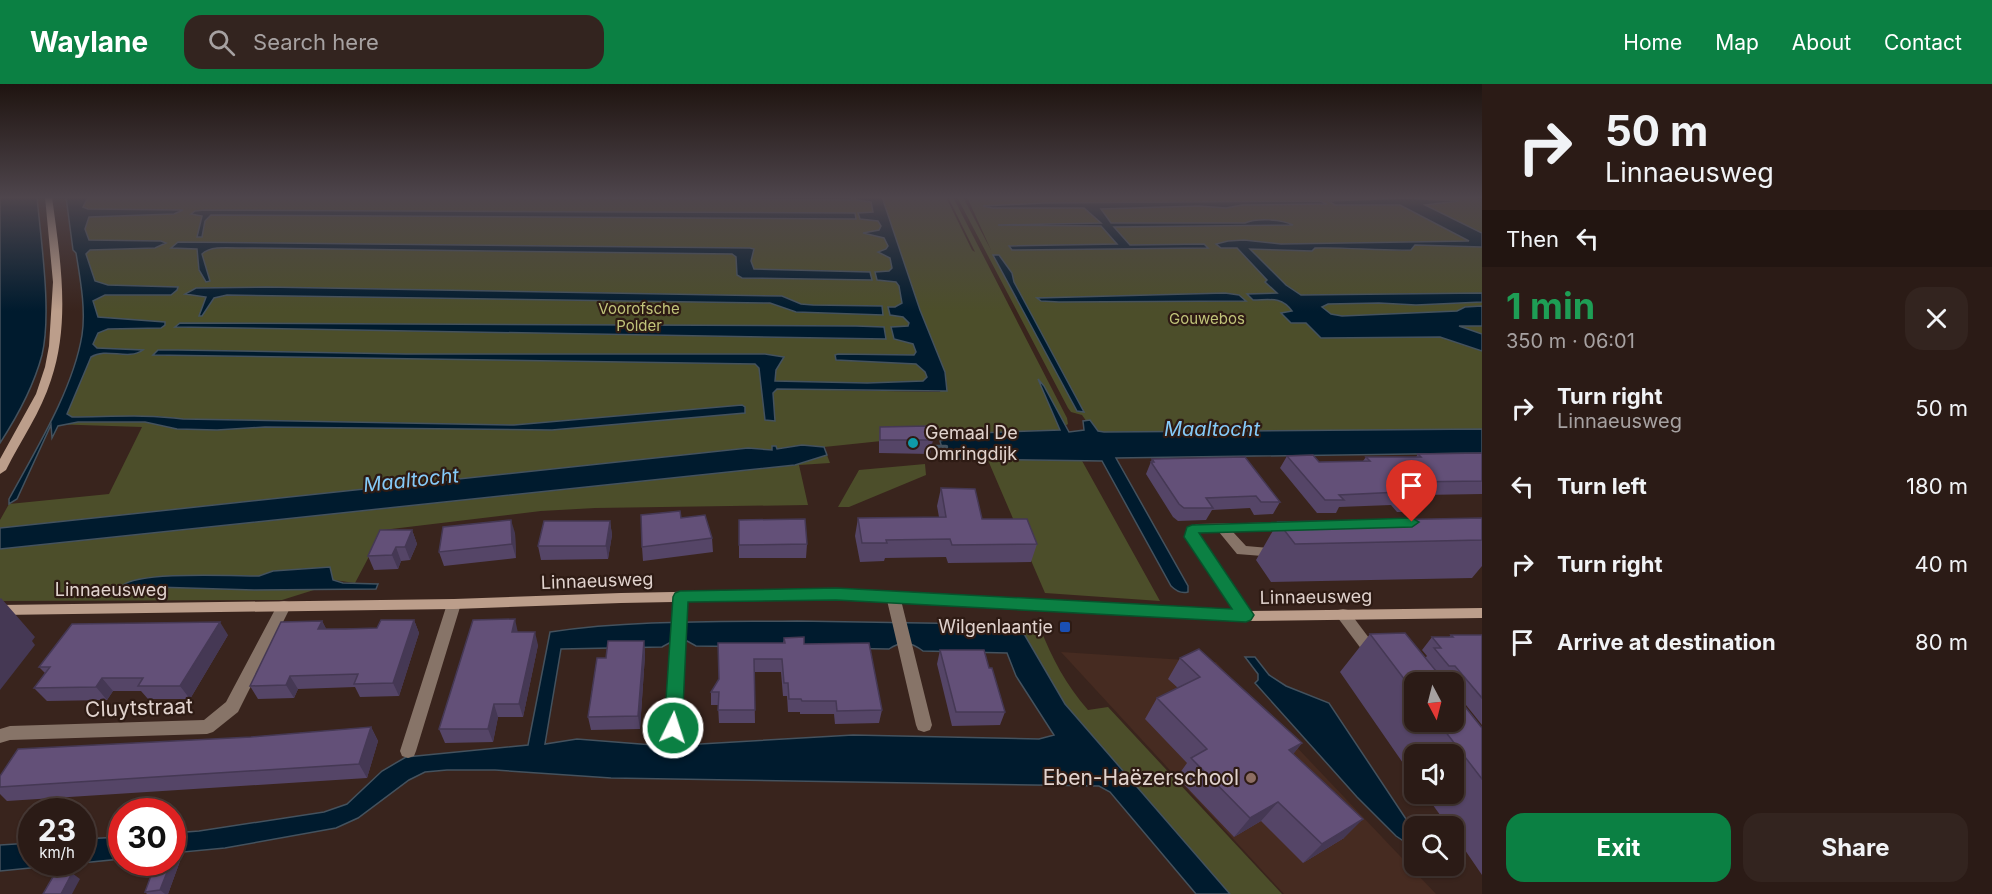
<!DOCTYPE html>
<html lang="en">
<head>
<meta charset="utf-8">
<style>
	body { margin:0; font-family:Inter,sans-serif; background:#33241f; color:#f1f3f6; height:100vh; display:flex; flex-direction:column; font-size:22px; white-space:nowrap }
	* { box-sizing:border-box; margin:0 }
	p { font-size:20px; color:#a6a1a1 }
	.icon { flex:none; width:33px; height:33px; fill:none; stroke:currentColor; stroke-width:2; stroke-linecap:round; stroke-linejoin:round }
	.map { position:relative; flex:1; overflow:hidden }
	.side { display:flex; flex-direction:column; background:#2b1b16; width:510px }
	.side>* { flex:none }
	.guide { background:#2b1b16; color:#f1f3f6; overflow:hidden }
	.needle { width:39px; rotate:173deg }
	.fabs { position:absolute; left:1404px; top:588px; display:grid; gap:12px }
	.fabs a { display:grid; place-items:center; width:60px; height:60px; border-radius:12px; background:#2b1b16; box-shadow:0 2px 4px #0004,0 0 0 2px #473935; font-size:30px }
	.speed { position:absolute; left:18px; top:714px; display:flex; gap:12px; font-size:30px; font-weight:700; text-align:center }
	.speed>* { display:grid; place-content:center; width:78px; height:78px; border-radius:50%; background:#2b1b16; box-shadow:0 2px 4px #0004,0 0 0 2px #473935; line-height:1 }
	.speed small { font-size:15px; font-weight:400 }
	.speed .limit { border:9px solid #d22; background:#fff; color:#111 }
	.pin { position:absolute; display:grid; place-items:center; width:51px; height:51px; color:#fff; margin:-62px -26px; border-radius:50% 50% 50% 0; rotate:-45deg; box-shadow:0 0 6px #0007 }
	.pin .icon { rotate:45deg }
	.me { position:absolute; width:66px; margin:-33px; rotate:4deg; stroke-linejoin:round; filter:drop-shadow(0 0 4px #0008) }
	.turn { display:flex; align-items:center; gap:21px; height:126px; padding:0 24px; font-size:27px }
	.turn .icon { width:78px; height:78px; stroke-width:2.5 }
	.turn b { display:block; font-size:42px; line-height:51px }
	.then { display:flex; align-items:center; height:57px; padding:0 24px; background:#0003; gap:12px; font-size:22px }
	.round { display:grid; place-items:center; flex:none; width:63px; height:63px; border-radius:18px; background:#33241f }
	.headline { display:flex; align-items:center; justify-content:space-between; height:102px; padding:0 24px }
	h1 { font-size:36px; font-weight:700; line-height:45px; color:#1e9e55 }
	.action { display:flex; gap:12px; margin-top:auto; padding:12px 24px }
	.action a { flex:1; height:69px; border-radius:18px; background:#0b8043; color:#fff; font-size:24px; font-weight:700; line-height:69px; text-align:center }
	.action a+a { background:#33241f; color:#f1f3f6 }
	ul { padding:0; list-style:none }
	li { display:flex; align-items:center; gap:18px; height:78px; padding:0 24px }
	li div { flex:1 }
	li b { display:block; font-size:22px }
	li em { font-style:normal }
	header { display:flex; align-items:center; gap:36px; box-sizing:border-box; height:84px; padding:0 30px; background:#0b8043; color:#fff }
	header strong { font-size:28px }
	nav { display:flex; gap:33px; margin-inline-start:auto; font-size:21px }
	.search { width:420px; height:54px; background:#33241f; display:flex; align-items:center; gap:15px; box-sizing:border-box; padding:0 21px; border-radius:18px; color:#a6a1a1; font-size:22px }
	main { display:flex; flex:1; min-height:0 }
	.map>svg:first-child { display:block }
	.built { fill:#462b21 }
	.green { fill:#4c4e2a }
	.water { fill:#001b2e; stroke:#44525e; stroke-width:1.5; fill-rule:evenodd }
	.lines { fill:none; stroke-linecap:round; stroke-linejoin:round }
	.stream { stroke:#44525e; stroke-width:4.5 }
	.street { fill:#877468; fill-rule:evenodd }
	.secondary { fill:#bc9e8b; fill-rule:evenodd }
	.wall { fill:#554567 }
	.shaded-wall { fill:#453854 }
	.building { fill:#635078; stroke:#453854; stroke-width:1.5 }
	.route { fill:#0b8043; stroke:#07532c; stroke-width:1.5 }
	.culture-dot { fill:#0f9aa8; stroke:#2e1b14; stroke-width:2 }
	.transit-dot { fill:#1a4fb4; stroke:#2e1b14; stroke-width:2 }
	.education-dot { fill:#8d6e63; stroke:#2e1b14; stroke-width:2 }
	.labels { text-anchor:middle; stroke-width:4.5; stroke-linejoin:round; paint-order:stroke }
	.far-park-label { font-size:15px; fill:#c1c47a; stroke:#2e1b14 }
	.poi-label { font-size:18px; fill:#e1d3ce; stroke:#2e1b14; text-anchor:start }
	.street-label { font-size:18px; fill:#e1d3ce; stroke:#2e1b14 }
	.water-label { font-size:20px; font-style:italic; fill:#85caf8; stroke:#2e1b14 }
	.near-street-label { font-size:21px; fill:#e1d3ce; stroke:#2e1b14 }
	.near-poi-label { font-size:21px; fill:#e1d3ce; stroke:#2e1b14; text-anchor:end }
</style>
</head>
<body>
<header>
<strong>Waylane</strong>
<div class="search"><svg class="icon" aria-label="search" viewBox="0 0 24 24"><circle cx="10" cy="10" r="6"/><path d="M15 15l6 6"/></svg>Search here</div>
<nav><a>Home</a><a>Map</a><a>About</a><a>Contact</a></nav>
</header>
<main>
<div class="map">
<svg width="1482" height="810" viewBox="0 0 1482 810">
	<rect width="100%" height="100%" fill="#39241d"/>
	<path class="built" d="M1061 568 1216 578 1436 810H1284Z"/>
	<path class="green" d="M73 113H878L942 303 768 300 775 337 773 309 777 305 940 308 945 288 920 226 882 113H946L972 166 975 168 948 113H953L1067 334 1068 340 1065 342 1067 346 958 349 824 363 802 361 777 365 776 362 773 366 748 364 0 444V436L9 420 109 410 142 343 49 340 76 293 89 209Z
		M957 113H963L991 166 967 113H1475L1482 117V354L1102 359 1082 331 1071 328 1068 324Z
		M827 371 830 379 799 381 808 421 595 424 541 427 383 446 355 499 333 496 330 484 273 487 259 492 151 493 122 501 254 506 317 505 282 516 0 517V465L795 381Z
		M987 374 1081 375 1160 517 1045 509Z
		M925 380 926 391 849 423H838L859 386Z
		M1020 543 1040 544C1052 574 1066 601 1088 626L1108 623 1282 810H1230L1065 620Z"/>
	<path class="water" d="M0 113H37C41 157 52 229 42 271 34 301 17 333 0 359Z
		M66 113H88L83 123 88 125 183 126 174 130 89 133 85 145 89 156 161 157 166 159 155 164 90 166 86 170 95 197 108 201 178 203 177 206 171 211H105L93 217 98 233 165 238V241L161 244 108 245 98 249 93 260 97 264 143 266C128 277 107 263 91 273L67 330 72 333C108 333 147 330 183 335L514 341 742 321 745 323V329L552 346 265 343 217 346 177 345 145 338H78L58 342 52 354 51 341 17 415 9 420V415C35 367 73 306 82 251 86 225 80 194 76 169L73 166Z
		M455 113H851L852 116Z
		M855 113H882L920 226 945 288 947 307 777 305 773 309 775 337 765 336 759 284 755 280 153 271 158 266H178L406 270H765L784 273 776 286 775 297 867 299 923 297 927 293 925 288 916 280 836 276 835 271 838 270 914 271 916 268 913 260 894 255 891 243 908 242 909 239 903 233 890 231 888 223H895L902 219 899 202 896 198 877 196 875 188 889 187 892 184 890 174 878 168 886 165 888 162 884 154 863 149 879 146 881 142 878 137 860 135 858 129 873 128 871 118 856 116Z
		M1405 114 1459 117 1425 121 1482 149V163L1415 161 1411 166C1379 167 1347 163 1315 164L1312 167 1250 165 1286 201 1301 211 1482 209V218L1416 221 1379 219 1328 220 1322 223 1331 230 1342 232 1457 227 1465 223 1482 222V242H1459L1482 250V267L1440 253 1321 254 1306 239H1291L1281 229 1292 227C1281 212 1270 216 1253 216L1247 210 1277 209 1265 198 1267 196 1237 164H1221L1216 160 1228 157 1244 156 1281 160 1469 157 1400 121H1335L1328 117Z
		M1321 117 1326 120 1242 121 1226 124 1199 122 1101 125 1111 139H1245C1257 134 1281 135 1293 141L1114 143 1130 161 1204 160 1208 164 1012 166 1009 162 1117 160 1101 142 998 141 1101 139 1084 124H992L983 122 1044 119Z
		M204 126 855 129 856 135 211 131 205 137 202 153H197L202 132 191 130 195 127Z
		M178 158 750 164 754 165 751 177 754 185 870 188 872 196 742 194 737 191 736 173 732 170 249 164C236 165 212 160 202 170L210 197 206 198 199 186 197 165 171 164Z
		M993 171H999L1012 189 1014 198 1084 328 1077 327Z
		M266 203 782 212 801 220 813 221 882 222 883 231 796 228 770 219 227 211 214 214 202 232H199L206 213 185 210 196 204Z
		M1225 209 1239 211 1246 217 1059 218 1041 217 1037 214Z
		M180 239 856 242 884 243 886 255 175 243Z
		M1038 295 1044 302 1069 348 1084 346 1083 337 1090 336 1098 347 1104 348 1482 345V369L1116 374 1188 502V508C1181 510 1176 507 1171 502L1102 377 959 375 943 368 940 357 949 355V350L1060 346Z
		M802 361 824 363 827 371 795 381 0 465V444L748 364 772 366V362H776L777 365Z
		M330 483 333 496 343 499 378 500 376 505 254 506 122 502C138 487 232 492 259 492L273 487Z
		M797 537 986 540 1020 543 1065 620 1230 810H1196L1110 708 1099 702 611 694 495 686H447L425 688 409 696 358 734 336 744 225 764 173 769V749L199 747 324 728 347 720 382 687 406 673 528 661 550 548C632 536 714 538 797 537ZM687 557 696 562 889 565C902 556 911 558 923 567L1007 569 1016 592 1054 651 1039 655 853 651 666 662 577 655 545 660 561 565 662 563 671 558Z
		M1245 573H1255L1269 591 1286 602 1329 619 1414 747V764L1396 752 1357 713 1255 599 1258 596V590Z
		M121 753V775L0 787V761L31 759 32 778H82L83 755Z"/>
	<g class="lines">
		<path class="stream" d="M925 363H946"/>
		<path class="street" d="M1292 438 1296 439 1298 442 1296 445 1233 448 1246 462 1279 465 1281 468 1279 471 1274 473 1237 470 1219 448 1198 449V453L1253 532 1251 536 1246 537 1241 536 1187 456 1186 447 1188 444 1197 440Z
			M893 507 898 508 900 512 932 641 930 646 924 648 918 646 916 641 886 512 888 508Z
			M680 508 685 509 687 513 681 644 679 649 673 651 667 649 665 644 673 513 675 509Z
			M454 515 459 516 461 520 416 667 414 672 408 674 402 672 400 667 447 520 449 516Z
			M284 517 289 518 291 522 238 628 213 648 207 650 10 656 0 659V645L10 642 204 636 226 618 279 518Z
			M1343 525 1348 526 1378 566 1380 570 1378 574 1373 576 1368 574 1338 534 1336 530 1338 526Z"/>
		<path class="secondary" d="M45 113H52C60 173 71 237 51 296 41 328 21 356 6 386L0 390V375L36 310 45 283 49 262 53 198Z
			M835 505 1246 527 1482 524V534L1246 537 835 515 621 519 454 525 0 531V521L454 515 621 509Z"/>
	</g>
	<path class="wall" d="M880 343 933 356 930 370 879 369V356Z
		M1482 369V410L1422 411 1426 415 1417 428H1397L1391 421 1339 423 1336 429H1317L1280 384 1287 372 1319 378 1363 377 1366 373H1416L1418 370Z
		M1152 375 1280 418 1273 430 1254 431 1250 424 1212 426 1206 436 1178 437 1173 433 1146 390Z
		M941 404 982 435 1037 460 1031 478 948 479 946 473 885 474 884 477 860 478 855 452 858 434 939 433 937 422Z
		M681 434 712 454 713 468 643 477 642 463Z
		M1482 434V482L1472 494 1271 498 1256 476 1278 438Z
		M739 436 807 460 806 474H739Z
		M610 437 612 451 608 475 541 476 538 462Z
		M412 446 417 460 410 476 401 477 398 485 374 486 368 472Z
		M515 449 516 474 444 482 439 468Z
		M414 536 419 549 399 612 360 613 355 603 298 605 294 614 258 615 250 602 322 537 326 545 377 544Z
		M518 548 538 561 523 633H498L493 658 445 659 439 645Z
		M1370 550 1425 574 1427 572 1422 566 1432 553H1449L1451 551H1482V641L1454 606V598H1447L1443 594 1414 598V638H1454L1482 644V791L1454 750V742H1448L1425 710H1454V670H1414V695L1340 588Z
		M228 551 190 615H148L141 607H113L107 616 47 617 34 604 45 589 39 583Z
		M784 554 804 560 882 626 879 639 835 640 834 630H800V628H788L787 612H783L781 588H754L755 639H719L718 621H711V608L719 595 783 559Z
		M644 557 645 571 640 645 591 646 588 633 606 574Z
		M940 566 989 584 1005 628 1000 641 952 642 937 580Z
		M1180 574 1302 659 1293 670 1344 754 1303 779 1261 737 1234 753 1177 693 1187 679 1145 635 1157 614 1178 604 1168 595Z
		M371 643 378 657 367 694 7 717 0 710V692Z
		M173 771 180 777 168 810H147L145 808Z"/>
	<path class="shaded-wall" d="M511 436 515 449 516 474 512 460Z
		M610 437 612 451 608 475 606 462Z
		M412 446 417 460 410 476 405 463Z
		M396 463 401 477 398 485 392 471Z
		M1 514 35 553 32 557 35 561 0 606V515Z
		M515 535 518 549 512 548Z
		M414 536 419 549 399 612 393 599Z
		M322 537 329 550 318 545Z
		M220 538 228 551 190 615 180 602Z
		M535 548 538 561 523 633 519 620Z
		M644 557 645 571 640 645 638 632Z
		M290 592 298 605 294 614 286 601Z
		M102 594 113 607 107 616 96 603Z
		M494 620 498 633 493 658 488 645Z
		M371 643 378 657 367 694 359 680Z
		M1302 659 1286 679 1289 666Z
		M1278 718 1261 737 1234 753 1250 734Z
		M1363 735 1344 754 1303 779 1322 760Z
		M173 771 180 777 168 810H165L160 806 171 778H172Z
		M72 789 80 795 72 810H61Z"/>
	<path class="building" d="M929 342 933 356H880V343Z
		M1482 369V397L1410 398 1426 415H1407L1400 408 1339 411 1344 416H1325L1287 372 1313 371 1319 378 1370 377 1366 373H1421L1418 370Z
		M1245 373 1280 418H1261L1256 412 1206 414 1213 424H1184L1179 420 1151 378H1154L1152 375Z
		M941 404 975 405 982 435H1027L1037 460 952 461 950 455 886 456 887 459H862L858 434 946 433Z
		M680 427 681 434 705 431 712 454 642 463 641 431Z
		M1482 434V456L1295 460 1278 438Z
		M805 435 807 460 739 461V436Z
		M511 436 512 460 439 468 443 443Z
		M544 437H610L606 462H538Z
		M380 446H412L405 463H396L392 471 368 472Z
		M515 535 512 548H535L519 620H494L488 645H439L473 536Z
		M381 536H414L393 599 354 600 358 590 290 592 286 601 250 602 281 538 322 537 318 545H345L377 544Z
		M220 538 180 602H138L143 594H102L96 603 34 604 50 583H39L72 540Z
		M1405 549 1445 598H1414V608L1370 550Z
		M1451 551H1482V614L1455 582H1449L1434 564H1441L1432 553H1453Z
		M804 553V560L869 559 882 626 837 627 836 617H802L801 615H789L788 599H784L782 575H754L755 626H718L719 608H711L719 595 718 559H785L784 554Z
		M608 557H644L638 632 588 633 597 574H606Z
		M1199 565 1302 659 1289 666 1363 735 1322 760 1278 718 1250 734 1191 674 1207 665 1157 614 1200 593 1180 574Z
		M940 566H984L989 584H992L1005 628H956Z
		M1454 609 1482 644V695L1438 638H1454Z
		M371 643 359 680 0 703V692L18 665 251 653Z
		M156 778H171L160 806 145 808Z
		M72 789 61 810H43L54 791Z"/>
	<linearGradient id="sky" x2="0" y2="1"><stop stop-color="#1f1410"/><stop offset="0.5" stop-color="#4e454c"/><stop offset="1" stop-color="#4e454c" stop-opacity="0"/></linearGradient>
	<rect width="1482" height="227" fill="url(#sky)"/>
	<path class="route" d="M1412 434 1419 438 1412 443 1199 449 1254 531 1251 536 1246 538 836 516 688 518 682 644 679 649 673 652 667 649 664 644 673 513 675 509 680 507 836 504 1232 525 1184 453 1187 443 1192 441Z"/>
	<circle class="culture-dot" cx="913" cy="359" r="6"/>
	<rect class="transit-dot" x="1059" y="537" width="12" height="12" rx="3"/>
	<circle class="education-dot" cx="1251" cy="694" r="6"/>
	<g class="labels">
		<g class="far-park-label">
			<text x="639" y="230">Voorofsche<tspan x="639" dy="17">Polder</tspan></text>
			<text x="1207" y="240">Gouwebos</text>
		</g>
		<g class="poi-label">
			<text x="925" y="355">Gemaal De<tspan x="925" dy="21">Omringdijk</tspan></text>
			<text x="1053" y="549" text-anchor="end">Wilgenlaantje</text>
		</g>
		<g class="street-label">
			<text transform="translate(597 497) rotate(-2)" y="6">Linnaeusweg</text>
			<text x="111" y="512">Linnaeusweg</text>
			<text transform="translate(1316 513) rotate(-1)" y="6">Linnaeusweg</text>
		</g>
		<g class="water-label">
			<text x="1212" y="352">Maaltocht</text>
			<text transform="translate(411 396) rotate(-6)" y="7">Maaltocht</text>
		</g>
		<g class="near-street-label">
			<text transform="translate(139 624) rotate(-2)" y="7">Cluytstraat</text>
		</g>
		<g class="near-poi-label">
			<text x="1239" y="701">Eben-Haëzerschool</text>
		</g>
	</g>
</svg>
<div class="fabs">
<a><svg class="needle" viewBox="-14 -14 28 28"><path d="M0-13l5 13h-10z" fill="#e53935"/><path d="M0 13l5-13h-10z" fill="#a6a1a1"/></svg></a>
<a><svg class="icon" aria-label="sound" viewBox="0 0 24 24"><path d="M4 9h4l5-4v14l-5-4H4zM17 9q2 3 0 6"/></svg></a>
<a><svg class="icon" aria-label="search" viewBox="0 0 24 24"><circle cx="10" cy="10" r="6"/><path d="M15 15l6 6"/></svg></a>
</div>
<div class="speed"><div>23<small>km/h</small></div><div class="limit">30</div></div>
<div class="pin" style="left:1412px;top:438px;background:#d93025"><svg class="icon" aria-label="arrive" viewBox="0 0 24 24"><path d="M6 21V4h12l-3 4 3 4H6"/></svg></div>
<svg class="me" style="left:673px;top:644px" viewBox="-20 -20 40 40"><circle r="17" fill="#0b8043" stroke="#fff" stroke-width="3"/><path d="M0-11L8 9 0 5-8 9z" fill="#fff"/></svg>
</div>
<section class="side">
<div class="guide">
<div class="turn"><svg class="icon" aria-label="right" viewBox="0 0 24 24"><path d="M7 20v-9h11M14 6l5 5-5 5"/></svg><div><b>50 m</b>Linnaeusweg</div></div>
<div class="then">Then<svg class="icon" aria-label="left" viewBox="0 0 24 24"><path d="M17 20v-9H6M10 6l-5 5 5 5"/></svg></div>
</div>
<div class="headline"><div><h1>1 min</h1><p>350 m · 06:01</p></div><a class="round"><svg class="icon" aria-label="close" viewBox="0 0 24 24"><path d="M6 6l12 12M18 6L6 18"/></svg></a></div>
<ul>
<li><svg class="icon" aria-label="right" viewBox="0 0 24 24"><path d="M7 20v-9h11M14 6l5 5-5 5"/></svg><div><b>Turn right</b><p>Linnaeusweg</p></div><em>50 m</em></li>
<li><svg class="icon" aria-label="left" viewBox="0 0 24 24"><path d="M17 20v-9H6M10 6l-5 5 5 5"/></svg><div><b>Turn left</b></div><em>180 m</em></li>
<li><svg class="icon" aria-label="right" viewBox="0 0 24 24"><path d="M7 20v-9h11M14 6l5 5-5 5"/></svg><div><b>Turn right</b></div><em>40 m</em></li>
<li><svg class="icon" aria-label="arrive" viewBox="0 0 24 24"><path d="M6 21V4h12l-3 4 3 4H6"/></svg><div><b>Arrive at destination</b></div><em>80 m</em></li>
</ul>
<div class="action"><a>Exit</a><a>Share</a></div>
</section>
</main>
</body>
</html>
